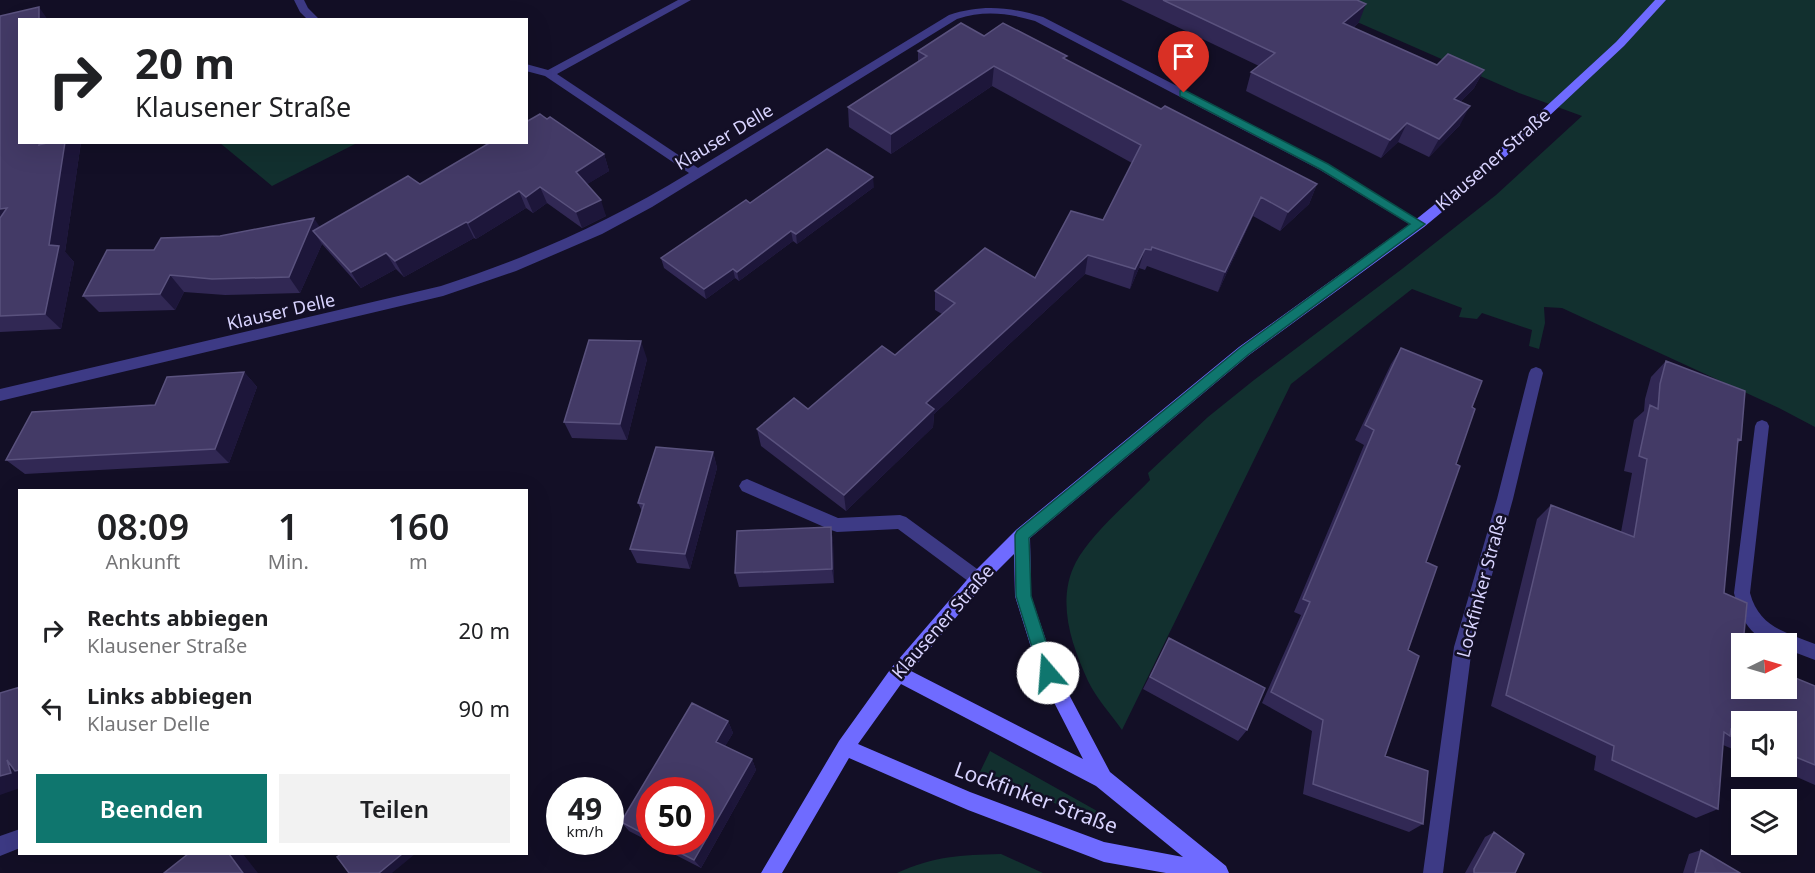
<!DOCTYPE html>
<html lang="de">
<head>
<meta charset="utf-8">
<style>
	body { margin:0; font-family:"Noto Sans",sans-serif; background:#f2f2f2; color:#202124; height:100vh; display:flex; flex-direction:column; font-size:22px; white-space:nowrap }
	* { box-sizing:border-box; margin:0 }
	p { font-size:20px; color:#757577 }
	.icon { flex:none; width:33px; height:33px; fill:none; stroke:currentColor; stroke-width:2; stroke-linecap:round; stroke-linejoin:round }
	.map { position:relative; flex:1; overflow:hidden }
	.panel { position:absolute; left:18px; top:489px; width:510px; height:366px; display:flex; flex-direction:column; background:#fff; border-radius:0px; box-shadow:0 6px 24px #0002 }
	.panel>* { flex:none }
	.hud { position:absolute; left:18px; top:18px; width:510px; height:126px; border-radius:0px; box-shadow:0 6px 24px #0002; background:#fff; color:#202124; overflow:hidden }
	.needle { width:39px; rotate:85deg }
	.controls { position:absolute; left:1731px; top:633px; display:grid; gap:12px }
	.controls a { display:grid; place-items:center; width:66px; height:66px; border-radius:0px; background:#fff; box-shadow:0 6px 24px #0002; font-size:30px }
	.speed { position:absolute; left:546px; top:777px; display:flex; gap:12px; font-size:30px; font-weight:700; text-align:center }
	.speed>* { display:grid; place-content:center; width:78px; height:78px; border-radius:50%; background:#fff; box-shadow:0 6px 24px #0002; line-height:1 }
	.speed small { font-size:15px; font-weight:400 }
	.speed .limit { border:9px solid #d22; background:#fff; color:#111 }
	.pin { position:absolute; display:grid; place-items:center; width:51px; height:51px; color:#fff; margin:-62px -26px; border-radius:50% 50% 50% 0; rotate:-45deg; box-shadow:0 0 6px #0007 }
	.pin .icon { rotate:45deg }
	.me { position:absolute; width:66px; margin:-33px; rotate:342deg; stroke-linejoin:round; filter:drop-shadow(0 0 4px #0008) }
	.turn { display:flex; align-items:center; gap:21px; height:126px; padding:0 18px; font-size:27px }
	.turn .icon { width:78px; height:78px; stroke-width:2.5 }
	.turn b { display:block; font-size:42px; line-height:51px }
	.eta { display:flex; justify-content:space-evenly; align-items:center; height:102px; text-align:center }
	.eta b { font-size:36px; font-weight:600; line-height:42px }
	.button { display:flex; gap:12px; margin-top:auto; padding:12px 18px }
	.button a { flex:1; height:69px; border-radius:0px; background:#0f766e; color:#fff; font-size:24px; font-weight:600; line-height:69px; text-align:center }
	.button a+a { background:#f2f2f2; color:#202124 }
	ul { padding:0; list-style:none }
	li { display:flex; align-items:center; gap:18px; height:78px; padding:0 18px }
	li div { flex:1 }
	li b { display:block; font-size:22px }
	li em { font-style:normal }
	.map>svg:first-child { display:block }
	.green { fill:#12302f }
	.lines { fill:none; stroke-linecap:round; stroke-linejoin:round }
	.lane { fill:#3d3a85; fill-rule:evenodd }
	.street { fill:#3d3a85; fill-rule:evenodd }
	.secondary { fill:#6f6bff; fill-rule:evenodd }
	.wall { fill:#312854; fill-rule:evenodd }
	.shaded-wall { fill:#1d163a }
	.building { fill:#433a66; stroke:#5a527e; stroke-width:1.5 }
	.route { fill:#0f766e; stroke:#0a4d48; stroke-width:1.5 }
	.labels { text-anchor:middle; stroke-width:5; stroke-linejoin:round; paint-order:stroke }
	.street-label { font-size:18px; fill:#d9d4ff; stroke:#130f26 }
	.near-street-label { font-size:21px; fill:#d9d4ff; stroke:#130f26 }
</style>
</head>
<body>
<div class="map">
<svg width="1815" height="873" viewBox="0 0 1815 873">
	<rect width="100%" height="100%" fill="#130f26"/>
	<path class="green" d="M1307 0H1815V427L1779 408 1562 308 1544 307 1545 323 1539 349 1529 346 1532 330 1482 313 1477 319 1459 317 1462 308 1412 289 1291 384 1122 730C1111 714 1096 698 1088 681 1071 644 1056 600 1076 562 1092 533 1127 504 1150 480L1148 473 1208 417 1254 380 1402 269 1496 195 1582 116 1519 93Z
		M220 143H357L272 186Z
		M990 751 1106 816 1108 820 1106 822 1098 820 979 774Z
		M1001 854 1043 873H897C935 856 960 855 1001 854Z"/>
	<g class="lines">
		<path class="lane" d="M1762 420 1767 422 1769 426 1750 593C1759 627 1785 632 1815 644V660L1786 649V644C1754 644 1741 622 1734 593L1755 426 1757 422Z
			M747 479 838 518 900 515 906 517 984 574 986 579 984 584 978 586 972 584 898 529 837 532 831 530 742 491 739 486 742 481Z
			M20 829V848L0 856V836Z"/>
		<path class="street" d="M294 0H304L308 8 320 20H308L300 12Z
			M678 0H691L557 74 698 168 949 15C982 4 1010 7 1043 17L1328 164 1425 224 1424 227H1414L1320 170 1035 21C1008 13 984 10 957 19L652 207 602 234 516 271 443 296 0 401V389L441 286C532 256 607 223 689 173L545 76 526 71V64L548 70Z
			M1536 367 1541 369 1543 373 1513 499 1472 647 1443 873H1423L1454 647 1497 499 1529 373 1531 369Z"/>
		<path class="secondary" d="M1655 0H1666L1624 46 1483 178 1424 227 1249 355 1030 538 1031 596 1056 670 1110 772 1226 866 1229 873H1166L1104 862 968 810 849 758 782 873H761L839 741 892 667 972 574 1016 530 1239 347 1414 221 1475 172 1616 42ZM1014 554 1015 596 1039 673 1083 759 911 671 984 584ZM901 684 1096 786 1183 857 1104 842 970 792 858 744Z"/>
	</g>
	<path class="wall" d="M1121 0H1357L1359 22 1353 28 1437 65 1484 70 1474 88 1460 102V125L1429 157 1398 142 1381 158 1246 91 1251 72 1259 66Z
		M0 16 20 142H81L65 252 74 262 61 329 0 332Z
		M984 36 1066 60 1161 109 1317 184 1309 204 1280 231 1253 216 1218 292 1147 266 1145 270 1139 268 1130 289 1085 274 934 414 933 427 846 511 761 446 757 429 808 409 895 355 942 314 935 310V291L1035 278 1103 220 1132 163 992 86 891 154 849 127 848 107 918 62V51Z
		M547 119 604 154 609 171 587 184 606 216 582 228 547 203 533 213 526 208 476 239 474 238 404 277 396 269 361 288 322 244 300 293 225 295 184 292 175 310 99 312 83 296 154 250 220 236 320 227 420 184Z
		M874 187 797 244 793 241 739 281 735 278 706 299 664 268 661 258 750 203Z
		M1401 348 1472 407 1426 562 1385 756 1423 824 1409 832 1303 794 1312 731 1262 703 1301 615 1294 612 1364 445 1355 440 1391 364Z
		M647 359 627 440 572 438 564 422Z
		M1666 361 1741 440 1738 443 1724 593 1742 644V688L1815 686V785L1772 766H1786V722H1742V753L1723 745 1718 809 1696 818 1594 770 1596 756 1491 706 1537 519 1551 505 1621 532 1632 473 1624 471 1634 420 1644 411 1645 399 1651 377Z
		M244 372 257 387 229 463 25 474 6 460Z
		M713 452 717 468 690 569 637 563 630 549 642 511 638 503Z
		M831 527 833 542 834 583 739 587 735 573Z
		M1169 638 1247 730 1238 741 1143 689Z
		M692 703 728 721 733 733 725 746 752 759 756 770 701 868 629 831 621 822ZM650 790H700V842H650Z
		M1494 832 1515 873H1465L1485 837Z
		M1701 850 1740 873H1683L1689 854Z"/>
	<path class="shaded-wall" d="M1366 4 1359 22 1336 42 1343 23Z
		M39 7 48 20H39Z
		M994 66 992 86 891 154V134Z
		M1484 70 1474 88 1444 118 1454 99Z
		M1470 106 1460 125 1429 157 1439 139Z
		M1407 123 1398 142 1381 158 1390 140Z
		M40 142H57L39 145Z
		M65 142H81L65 252 74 262 61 329 45 314 49 245Z
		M604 154 609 171 581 188 576 172Z
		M873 177 874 187 797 244 796 234Z
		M1317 184 1309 204 1280 231 1288 212Z
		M540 187 547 203 533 213 526 197Z
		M519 191 526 208 476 239 468 223Z
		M1261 197 1253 216 1218 292 1225 272Z
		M601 200 606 216 582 228 576 212Z
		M7 208 0 229V209Z
		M314 218 325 235 313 231 322 244 300 293 289 277Z
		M466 222 474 238 404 277 395 261Z
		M791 231 793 241 739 281 737 272Z
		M1145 249 1139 268 1130 289 1135 269Z
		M386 253 396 269 361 288 351 272Z
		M1088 255 1085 274 934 414 933 427 846 511 844 495 926 403Z
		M733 269 735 278 706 299 704 289Z
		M170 275 184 292 175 310 160 294Z
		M641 341 647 359 627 440 620 424Z
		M244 372 257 387 229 463 215 449Z
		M713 452 717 468 690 569 685 554Z
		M831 527 833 542 834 583 832 569Z
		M728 721 733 733 721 753 716 742Z
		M752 759 756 770 701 868 694 860Z
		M7 760 20 765V788L0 795V776Z
		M229 854H243L258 873H243Z
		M402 854H415L392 873H379Z"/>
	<path class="building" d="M1163 0H1357L1366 4 1343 23 1437 65 1448 54 1484 70 1454 99 1470 106 1439 139 1407 123 1390 140 1251 72 1275 53Z
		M39 7V20H20V142H40L39 145 51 142H65L49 245 59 246 45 314 0 316V218L7 208 0 209V16Z
		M961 23 984 36 1003 23 1067 56 1063 58 1161 109 1165 106 1317 184 1288 212 1261 197 1225 272 1152 247 1151 250 1145 249 1135 269 1088 255 926 403 934 409 844 495 757 429 794 398 808 409 882 346 895 355 955 303 935 291 985 248 1035 278 1071 211 1103 220 1141 145 994 66 891 134 848 107 927 56 918 51Z
		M540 114 547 119 550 117 604 154 576 172 601 200 576 212 540 187 526 197 519 191 468 223 466 222 395 261 386 253 351 272 313 231 408 176 420 184 491 142H526V122Z
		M827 149 873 177 796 234 791 231 737 272 733 269 704 289 661 258 746 200 750 203Z
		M314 218 289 277 212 279 170 275 160 294 83 296 107 250H154L161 238 220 236Z
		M589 340 641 341 620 424 564 422Z
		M1401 348 1482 381 1472 407 1475 409 1456 464 1460 466 1426 562 1437 567 1408 650 1419 656 1385 756 1428 771 1423 824 1313 784 1323 720 1271 692 1310 602 1303 599 1374 430 1365 425Z
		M1666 361 1745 391 1741 440 1738 439 1724 593 1747 603 1743 644H1742V688H1786V674L1815 686V765L1786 753V722H1742V734L1731 729 1730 736 1724 732 1718 809 1612 760 1614 746 1506 695 1551 505 1634 537 1647 459 1639 456 1650 405 1658 409 1660 384Z
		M244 372 215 449 6 460 32 412 155 405 167 377Z
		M656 447 713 452 685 554 630 549 644 504 638 503Z
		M831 527 832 569 735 573 737 531Z
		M1169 638 1265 688 1247 730 1150 677Z
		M20 687V770L15 771 7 760 11 773 0 776V693Z
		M692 703 728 721 716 742 752 759 694 860 659 842H700V790H650V837L621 822Z
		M1494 832 1524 854 1515 873H1474V869Z
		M1701 850 1740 873H1695Z
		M188 854H229L243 873H164Z
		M341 854H402L379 873H349L337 857Z"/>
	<path class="route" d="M1184 90 1328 164 1425 224 1249 354 1029 538 1031 596 1056 673 1054 679 1048 681 1043 679 1040 673 1016 596 1015 535 1017 531 1240 348 1410 224 1320 169 1180 96V91Z"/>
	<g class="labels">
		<g class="street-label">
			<text transform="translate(724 137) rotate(-31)" y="6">Klauser Delle</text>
			<text transform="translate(1493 160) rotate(-41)" y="6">Klausener Straße</text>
			<text transform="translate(281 312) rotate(-13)" y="6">Klauser Delle</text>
			<text transform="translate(1482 586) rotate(-75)" y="6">Lockfinker Straße</text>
			<text transform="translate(943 622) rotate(-49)" y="6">Klausener Straße</text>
		</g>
		<g class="near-street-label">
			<text transform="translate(1036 798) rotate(20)" y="7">Lockfinker Straße</text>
		</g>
	</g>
</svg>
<div class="controls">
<a><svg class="needle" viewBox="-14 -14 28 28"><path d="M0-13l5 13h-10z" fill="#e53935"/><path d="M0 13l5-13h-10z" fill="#757577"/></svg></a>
<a><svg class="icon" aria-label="sound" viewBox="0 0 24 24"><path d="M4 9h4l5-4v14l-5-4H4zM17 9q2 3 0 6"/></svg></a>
<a><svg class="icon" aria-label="layers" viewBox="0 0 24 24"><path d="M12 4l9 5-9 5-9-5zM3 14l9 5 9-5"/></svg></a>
</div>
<div class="speed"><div>49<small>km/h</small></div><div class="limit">50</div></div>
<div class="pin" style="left:1184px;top:93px;background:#d93025"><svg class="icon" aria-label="arrive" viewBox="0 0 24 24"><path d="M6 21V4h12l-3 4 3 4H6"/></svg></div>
<svg class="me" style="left:1048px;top:673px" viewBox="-20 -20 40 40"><circle r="19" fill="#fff"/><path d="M0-13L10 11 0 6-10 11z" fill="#0f766e"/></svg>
<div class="hud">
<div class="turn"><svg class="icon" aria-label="right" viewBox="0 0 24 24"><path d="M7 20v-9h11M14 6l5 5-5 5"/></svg><div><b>20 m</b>Klausener Straße</div></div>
</div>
<section class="panel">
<div class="eta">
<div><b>08:09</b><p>Ankunft</p></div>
<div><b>1</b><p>Min.</p></div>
<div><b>160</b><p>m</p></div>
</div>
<ul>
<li><svg class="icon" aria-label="right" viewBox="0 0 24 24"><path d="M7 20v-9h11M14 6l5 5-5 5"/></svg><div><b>Rechts abbiegen</b><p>Klausener Straße</p></div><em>20 m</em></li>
<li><svg class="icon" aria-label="left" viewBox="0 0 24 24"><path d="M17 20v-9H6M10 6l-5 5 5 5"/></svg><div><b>Links abbiegen</b><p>Klauser Delle</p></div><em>90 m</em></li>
</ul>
<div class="button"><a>Beenden</a><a>Teilen</a></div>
</section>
</div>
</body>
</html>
